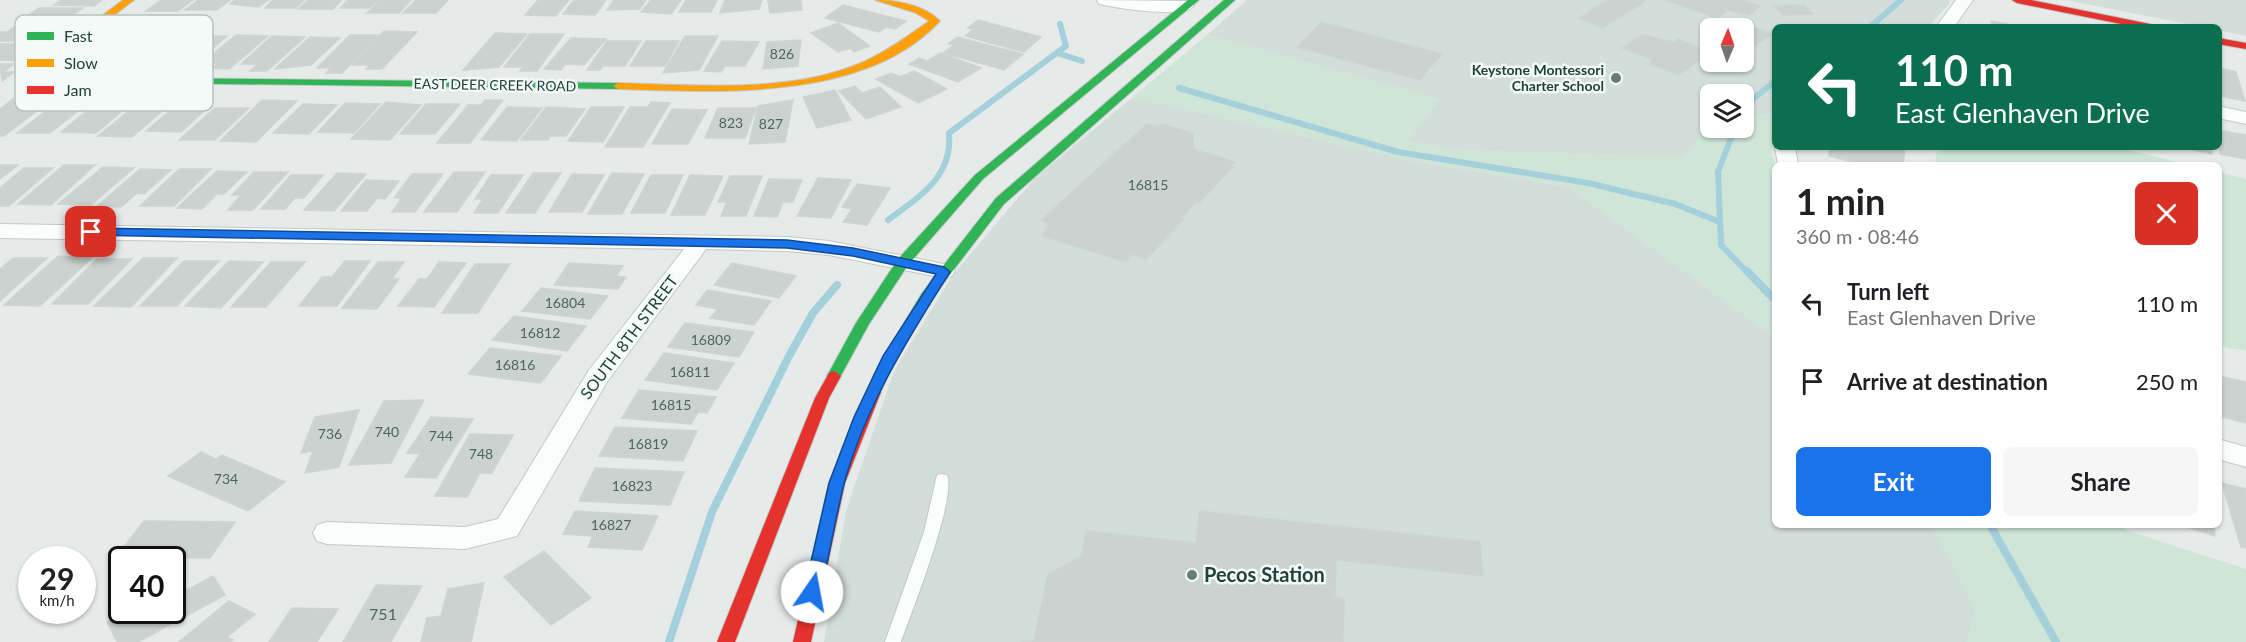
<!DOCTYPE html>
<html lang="en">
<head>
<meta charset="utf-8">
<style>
	body { margin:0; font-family:Lato,sans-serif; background:#f6f6f6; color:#202124; height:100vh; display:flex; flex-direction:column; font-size:22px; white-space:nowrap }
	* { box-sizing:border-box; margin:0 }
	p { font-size:20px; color:#757577 }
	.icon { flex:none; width:33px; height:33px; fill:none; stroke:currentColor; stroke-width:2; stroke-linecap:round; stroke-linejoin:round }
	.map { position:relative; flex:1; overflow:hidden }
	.drawer { position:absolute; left:1772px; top:162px; width:450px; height:366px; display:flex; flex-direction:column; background:#fff; border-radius:9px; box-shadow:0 2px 4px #0004 }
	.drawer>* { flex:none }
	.top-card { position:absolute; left:1772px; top:24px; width:450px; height:126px; border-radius:9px; box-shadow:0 2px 4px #0004; background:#0b6e4f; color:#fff; overflow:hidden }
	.needle { width:39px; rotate:2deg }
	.buttons { position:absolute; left:1700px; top:18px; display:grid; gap:12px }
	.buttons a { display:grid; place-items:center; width:54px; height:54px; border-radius:9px; background:#fff; box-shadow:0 2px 4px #0004; font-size:30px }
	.speed { position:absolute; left:18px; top:546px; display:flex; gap:12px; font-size:30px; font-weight:700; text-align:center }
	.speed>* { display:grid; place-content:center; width:78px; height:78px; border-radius:50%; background:#fff; box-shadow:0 2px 4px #0004; line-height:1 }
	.speed small { font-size:15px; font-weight:400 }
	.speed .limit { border:3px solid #111; border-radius:9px; background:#fff; color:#111 }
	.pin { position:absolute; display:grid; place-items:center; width:51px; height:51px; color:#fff; margin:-26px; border-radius:12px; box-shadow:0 3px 9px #0006 }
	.me { position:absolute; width:66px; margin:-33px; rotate:12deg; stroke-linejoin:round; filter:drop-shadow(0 0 4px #0008) }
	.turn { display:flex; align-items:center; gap:21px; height:126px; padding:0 24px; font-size:27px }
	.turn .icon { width:78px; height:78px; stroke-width:2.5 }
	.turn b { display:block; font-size:42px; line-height:51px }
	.round { display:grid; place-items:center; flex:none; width:63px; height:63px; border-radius:9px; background:#f6f6f6 }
	.overview { display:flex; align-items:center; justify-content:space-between; height:102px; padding:0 24px }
	h1 { font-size:36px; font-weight:700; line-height:45px }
	.primary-button { display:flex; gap:12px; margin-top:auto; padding:12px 24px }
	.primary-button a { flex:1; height:69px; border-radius:9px; background:#1a73e8; color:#fff; font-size:24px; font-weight:700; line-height:69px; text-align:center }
	.primary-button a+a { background:#f6f6f6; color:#202124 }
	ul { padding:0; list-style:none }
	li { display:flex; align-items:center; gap:18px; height:78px; padding:0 24px }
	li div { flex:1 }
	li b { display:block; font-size:22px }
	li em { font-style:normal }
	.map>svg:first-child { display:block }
	.built { fill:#d3ddd9; fill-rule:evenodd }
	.green { fill:#cee5d7 }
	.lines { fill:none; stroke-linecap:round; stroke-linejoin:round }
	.stream-far1 { stroke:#a4d0dc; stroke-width:6 }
	.stream { stroke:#a4d0dc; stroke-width:8 }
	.building { fill:#ccd2d0; stroke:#ced4d2; stroke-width:1.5 }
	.lane-casing { stroke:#c3c8c6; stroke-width:2 }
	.street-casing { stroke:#c3c8c6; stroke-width:2 }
	.fast-casing { stroke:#c1c9c7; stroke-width:2 }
	.slow-casing { stroke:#c1c9c7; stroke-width:2 }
	.jam-casing { stroke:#c1c9c7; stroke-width:2 }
	.lane { fill:#fbfcfc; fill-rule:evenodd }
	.street { fill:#fbfcfc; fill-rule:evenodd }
	.fast { fill:#30b455; fill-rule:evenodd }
	.slow { fill:#ff9f0a; fill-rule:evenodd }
	.jam { fill:#e5322d; fill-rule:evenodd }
	.route { fill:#1a73e8; stroke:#114b97; stroke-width:1.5 }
	.poi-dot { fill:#667c78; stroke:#f4faf8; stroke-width:2 }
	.labels { text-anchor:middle; stroke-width:5; stroke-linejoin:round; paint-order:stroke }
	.number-label { font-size:14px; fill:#4d6661 }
	.far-poi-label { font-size:14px; font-weight:bold; fill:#21413b; stroke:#f4faf8; text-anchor:end }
	.far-street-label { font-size:14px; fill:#21413b; stroke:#f4faf8 }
	.street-label { font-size:16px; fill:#21413b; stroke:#f4faf8 }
	.near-number-label { font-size:16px; fill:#4d6661 }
	.near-poi-label { font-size:20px; font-weight:bold; fill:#21413b; stroke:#f4faf8; text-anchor:start }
	.key { fill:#f4faf8; stroke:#b5c2bf; stroke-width:1.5 }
	.key-label { font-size:16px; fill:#21413b }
</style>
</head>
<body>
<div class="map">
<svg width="2246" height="642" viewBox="0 0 2246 642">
	<rect width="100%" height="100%" fill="#e6ebe9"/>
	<path class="built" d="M1247 0H1949L1950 3 1928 27H1774V113L1743 119V94H1710V125L1682 158 1460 150 1407 141 1440 99 1207 35ZM1710 28H1743V62H1710Z
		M2066 0H2246V36L2219 30 2218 27H2203Z
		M1133 97 1403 159 1569 187 1774 337V525H1931L1976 610 1966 642H824L846 511 894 371 952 276 1035 178Z"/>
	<path class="green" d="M1207 35 1440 99 1407 141 1460 150 1681 158 1709 126 1743 128V119L1774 113 1772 155 1776 165 1774 337 1569 187 1403 159 1133 97Z
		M1944 147H2116L2189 165H1935L1936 154Z
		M2219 172 2246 179V351L2219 346Z
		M1931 525H2124L2125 530 2246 569V642H1966L1975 610Z"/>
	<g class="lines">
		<path class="stream-far1" d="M1870 27 1901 0
			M1057 53 1082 61
			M1179 88 1398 152 1588 183 1675 204 1720 222
			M1743 107 1774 82
			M1735 128 1718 172 1721 245 1748 273
			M888 220C920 196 953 177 949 133L1066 46 1060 24"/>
		<path class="stream" d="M1747 271 1774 299
			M1990 525 2056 642
			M669 642 712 512 789 356 813 313 837 285"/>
	</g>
	<path class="building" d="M61 0H102L94 6 54 5Z
		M161 0H193L178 11H146Z
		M198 0H230L217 10H185Z
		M235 0H268L259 7 230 4Z
		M273 0H304L296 8H265Z
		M308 0H342L333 9H298Z
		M348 0H378L369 8H340Z
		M380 0H411L399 13H367Z
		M416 0H448L436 13H403Z
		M538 0H569L556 16 525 15Z
		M574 0H606L595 15 563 14Z
		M614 0H646L640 9 607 10Z
		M651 0H681L671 14 641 12Z
		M686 0H717L711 12H679Z
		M725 0H762L759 9 720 13Z
		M768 0H801L802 10 770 13Z
		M1608 0H1642L1645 1 1603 28 1579 18Z
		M1665 0H1743L1760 6 1749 15 1729 10 1717 18Z
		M843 5 906 21 895 29 886 27 879 32 825 18Z
		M1804 5 1813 14 1783 15 1773 6Z
		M39 8H83L72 16H78L69 23 18 22Z
		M978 20 1041 37 1024 52 965 36 973 29 968 28Z
		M1991 21 2023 27H1992Z
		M1321 22 1442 54 1420 80 1297 47Z
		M838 23 870 46 854 52 850 48 838 52 811 33Z
		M1742 23 1772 34 1743 54V28H1734Z
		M15 26H62L50 34H56L47 41H0V32H7Z
		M384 31 417 32 382 69H366L370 65H352Z
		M495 33 527 34 499 67 463 70Z
		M530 34H564L537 71H520L523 67H504Z
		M236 35 268 36 229 69 211 68 218 63H202Z
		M350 35H379L342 73H326L331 68H317Z
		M1642 35 1674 42 1678 39 1710 53 1678 75 1650 64 1651 59 1622 48Z
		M193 36H227L197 62 156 66Z
		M272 36 305 37 267 71H250L258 64H241Z
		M685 36H718L699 70 663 73Z
		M310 37 340 38 311 65 275 69Z
		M957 37 1023 54 1004 70 943 53 954 45 948 44Z
		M571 38 606 39 584 65 565 64 561 70 544 69Z
		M801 40 798 66 763 69 767 42Z
		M607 41H641L625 66H603L600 70H587Z
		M646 41H679L665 66H630Z
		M722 41 759 42 745 66H725L721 72 704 71Z
		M0 44H34L23 52H34L22 61 0 60Z
		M940 53 981 68 958 82 909 64 919 58 927 61Z
		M0 64H14L3 72H14L2 81Z
		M2218 68 2236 72 2245 101 2219 96Z
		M914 71 947 89 918 103 876 79 891 73 900 77Z
		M855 86 862 93 880 87 901 107 866 119 839 91Z
		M835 90 851 120 817 128 803 97Z
		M40 95H58L4 136H0V109L17 96Z
		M81 97H96L50 133H17L60 100H77Z
		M262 100 297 101 256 142 220 141Z
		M485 100H503L470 143H437L468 105H481Z
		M793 100 785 142 749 144 758 106Z
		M99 101 133 102 96 133 61 132Z
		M141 101 173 102 132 137 98 136Z
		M386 102 421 105 390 140 351 139Z
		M651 102 670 103 643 147H605L630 107H648Z
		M179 103 212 104 181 132 146 131Z
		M345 103 380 104 354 133 318 132Z
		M303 104 337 105 309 134 273 133Z
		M426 104H460L435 134H400Z
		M507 107 542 108 517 141 481 140Z
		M546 107 585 109 566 136H551L548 140H521Z
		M591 107H624L603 142 568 141Z
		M215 108H249L215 140H179Z
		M718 108H756L745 138H705Z
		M672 109 707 110 688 144H652Z
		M1147 124 1158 127 1162 124 1193 133V149L1235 162 1230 166 1233 167 1199 203 1196 202 1181 218 1184 219 1146 259 1133 254 1126 262 1042 236 1050 224 1041 220Z
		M2218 130 2246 135V159L2220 154Z
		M1830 147 1905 148 1903 165H1866L1829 156Z
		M2180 147H2210L2212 154Z
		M0 165H18L0 179Z
		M64 165H95L51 205 18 204Z
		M103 167 134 168 91 205 58 204Z
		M24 168H53L9 206H0V188Z
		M140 169 171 170 144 194 137 193 121 207 97 206Z
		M179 169H211L174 206H140Z
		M217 171 247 172 224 194H217L202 209 177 208Z
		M254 172H288L253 210H228L241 195H232Z
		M454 172H485L457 212H424Z
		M337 173 366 174 334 211 304 210Z
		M533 173H561L535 213H506Z
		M612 173 644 174 622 214H588Z
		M412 174H443L415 212H392L402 198H394Z
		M572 174 604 175 582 212H549Z
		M291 175H323L304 198H295L285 209H261Z
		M491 175H523L498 213H474L483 199H475Z
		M651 175H683L665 213H631Z
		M690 175 723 176 705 215H671Z
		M730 176H762L746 216H721L727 202H718Z
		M818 178 851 180 831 218 797 216Z
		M769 179 802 180 793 202H783L777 217 754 216Z
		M366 180 399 181 385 199 377 198 367 211H341Z
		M857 184 890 188 867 225 843 222 852 209 842 207Z
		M58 256 92 258 40 306 4 305Z
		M13 258H47L0 301V269Z
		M143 258H177L131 307 94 306Z
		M97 259H132L88 304H52Z
		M184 261H219L177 306H140Z
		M229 261 263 262 221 308 185 306Z
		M345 261H370L337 306H299L322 277H332Z
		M271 262H305L266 307H231Z
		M378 262H404L392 279H399L377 309 342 308Z
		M439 262 466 263 434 307 398 306 419 279H427Z
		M569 263 623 266 616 276 626 277 618 289 554 285Z
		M732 263 796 276 779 298 714 285Z
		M475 264H510L478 313H442Z
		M541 288 608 296 590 319 522 311Z
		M707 290 771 301 754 325 710 318 718 309 696 305Z
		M514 316 586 326 567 351 492 340Z
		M685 323 754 332 739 357 668 347Z
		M490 348 561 356 541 383 468 374Z
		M664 353 734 363 717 390 645 380Z
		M2218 376 2246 382V423L2218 416Z
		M639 390 716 397 707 413 698 412 691 424 622 418Z
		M424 400 391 463 349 465 384 401Z
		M359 410 339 467 305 473 313 451 301 453 315 417Z
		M431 417 473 419 436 478 405 477 420 454 407 453Z
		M615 427 697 431 683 461 599 456Z
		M470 434 513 435 492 473H480L467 497 435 496Z
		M201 452 216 459 222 455 285 482 248 511 168 476Z
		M595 468 684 472 670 505 579 501Z
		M2222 483 2246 489V548L2241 547Z
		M575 511 658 516 642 550 588 547 593 536 563 534Z
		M1200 511 1480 542 1483 576 1336 560 1335 597 1344 599 1343 642H1021L1034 641 1048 574 1081 557 1086 531 1196 543Z
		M144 521 235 522 210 558 116 557Z
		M2181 525H2214L2215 536Z
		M544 551 591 598 551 625 504 577Z
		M213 576 225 595 138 642H117L107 622 129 610H172V590L176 596Z
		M484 583 471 642H421L427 618 441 616 448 589Z
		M376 585 422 586 391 642H343Z
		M229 601 255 614 227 637 233 640 230 642H179Z
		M292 608 338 609 317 642H269Z"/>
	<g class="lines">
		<g class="lane-casing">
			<path id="lane" d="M942 474 947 475C957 498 911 614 901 642H885L924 532 937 475Z"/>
		</g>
		<g class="street-casing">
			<path id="street" d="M1097 0 1186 1 1194 6C1184 19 1116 8 1099 4Z
				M1956 0H1973L1954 27H1936Z
				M2218 106 2246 112V124L2218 118Z
				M1775 147H1795L1798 165H1778Z
				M0 224 787 237 829 241 944 264 952 266 955 271 952 276 944 278 829 255 787 251 706 249 607 382 517 536 465 549 327 544 317 541 313 533 317 525 327 522 465 527 498 519 589 370 684 249 0 238Z
				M2218 439 2246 447V467L2218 459Z"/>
		</g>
		<g class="fast-casing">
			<path id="fast" d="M1188 0H1199L983 179 908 265 869 324 839 379H829L827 376 856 323 898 259 975 175Z
				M1224 0H1235L1004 204 932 298 888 374 879 396H869L867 392 874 374 922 293 996 198Z
				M152 78 618 83 623 86 618 89 148 83V79Z"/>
		</g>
		<g class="slow-casing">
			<path id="slow" d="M123 0H134L45 68 44 74 53 77 152 78 156 79V83H53L35 78 34 76 36 65Z
				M875 0C897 0 924 5 940 21 865 102 718 92 618 89L613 86 618 83C695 85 791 94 863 62 887 51 907 37 929 21L916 13Z"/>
		</g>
		<g class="jam-casing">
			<path id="jam" d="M2012 0H2031L2150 24 2155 27H2136L2017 3Z
				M2218 38 2246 43V49L2218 44Z
				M834 371 841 376 829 398 735 642H717L815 398 829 373Z
				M874 387 879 388 881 392 845 483 811 642H793L829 483 867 392 869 388Z"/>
		</g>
		<use href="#lane" class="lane"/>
		<use href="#street" class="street"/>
		<use href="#fast" class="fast"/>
		<use href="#slow" class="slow"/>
		<use href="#jam" class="jam"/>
	</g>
	<path class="route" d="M91 228 787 240 853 248 944 267 950 272C908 338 865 407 844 484 835 520 829 556 821 592L818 597H806L804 592 829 483 854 417 883 356 936 274 853 256 787 248 87 235 85 232Z"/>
	<g class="poi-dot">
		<circle cx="1616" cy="78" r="6"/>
		<circle cx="1192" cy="575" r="6"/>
	</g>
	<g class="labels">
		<g class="number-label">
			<text x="782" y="59">826</text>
			<text x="731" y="128">823</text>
			<text x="771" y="129">827</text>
			<text x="1148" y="190">16815</text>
			<text x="565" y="308">16804</text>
			<text x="540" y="338">16812</text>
			<text x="711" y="345">16809</text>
			<text x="515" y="370">16816</text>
			<text x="690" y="377">16811</text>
			<text x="671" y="410">16815</text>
			<text x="387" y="437">740</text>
			<text x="330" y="439">736</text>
			<text x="441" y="441">744</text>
			<text x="648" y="449">16819</text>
			<text x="481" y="459">748</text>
			<text x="226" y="484">734</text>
			<text x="632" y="491">16823</text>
			<text x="611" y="530">16827</text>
		</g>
		<g class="far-poi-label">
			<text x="1604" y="75">Keystone Montessori<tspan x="1604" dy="16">Charter School</tspan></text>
		</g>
		<g class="far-street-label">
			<text transform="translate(495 85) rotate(1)" y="5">EAST DEER CREEK ROAD</text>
		</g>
		<g class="street-label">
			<text transform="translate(629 337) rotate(-53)" y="6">SOUTH 8TH STREET</text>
		</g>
		<g class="near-number-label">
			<text x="383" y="620">751</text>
		</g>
		<g class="near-poi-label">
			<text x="1204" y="582">Pecos Station</text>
		</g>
	</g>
	<rect x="15" y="15" width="198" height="96" rx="9" class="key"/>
	<rect x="27" y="32" width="27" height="8" fill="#30b455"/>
	<rect x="27" y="59" width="27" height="8" fill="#ff9f0a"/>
	<rect x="27" y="86" width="27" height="8" fill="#e5322d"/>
	<g class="key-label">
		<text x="64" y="42">Fast</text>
		<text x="64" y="69">Slow</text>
		<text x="64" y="96">Jam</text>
	</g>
</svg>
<div class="buttons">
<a><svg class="needle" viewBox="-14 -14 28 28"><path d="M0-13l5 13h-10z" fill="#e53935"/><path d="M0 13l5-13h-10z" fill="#757577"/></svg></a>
<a><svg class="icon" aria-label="layers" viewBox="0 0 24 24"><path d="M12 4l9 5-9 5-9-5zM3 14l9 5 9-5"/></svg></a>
</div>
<div class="speed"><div>29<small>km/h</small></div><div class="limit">40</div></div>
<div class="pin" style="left:91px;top:232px;background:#d93025"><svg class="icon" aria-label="arrive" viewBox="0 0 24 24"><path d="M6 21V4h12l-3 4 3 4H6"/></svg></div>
<svg class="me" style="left:812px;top:592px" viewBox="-20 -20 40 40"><circle r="19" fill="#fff"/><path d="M0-13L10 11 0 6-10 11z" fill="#1a73e8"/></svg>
<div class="top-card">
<div class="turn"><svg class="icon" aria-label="left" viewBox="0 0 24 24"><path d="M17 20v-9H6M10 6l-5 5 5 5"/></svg><div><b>110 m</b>East Glenhaven Drive</div></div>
</div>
<section class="drawer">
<div class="overview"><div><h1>1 min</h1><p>360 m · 08:46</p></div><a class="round" style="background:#d93025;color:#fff"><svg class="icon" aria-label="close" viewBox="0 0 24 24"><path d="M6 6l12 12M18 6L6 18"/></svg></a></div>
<ul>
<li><svg class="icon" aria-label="left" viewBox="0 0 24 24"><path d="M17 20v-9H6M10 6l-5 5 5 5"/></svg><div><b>Turn left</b><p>East Glenhaven Drive</p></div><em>110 m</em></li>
<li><svg class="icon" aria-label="arrive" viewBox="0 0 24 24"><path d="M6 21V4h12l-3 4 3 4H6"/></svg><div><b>Arrive at destination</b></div><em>250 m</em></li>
</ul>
<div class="primary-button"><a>Exit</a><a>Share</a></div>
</section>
</div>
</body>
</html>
